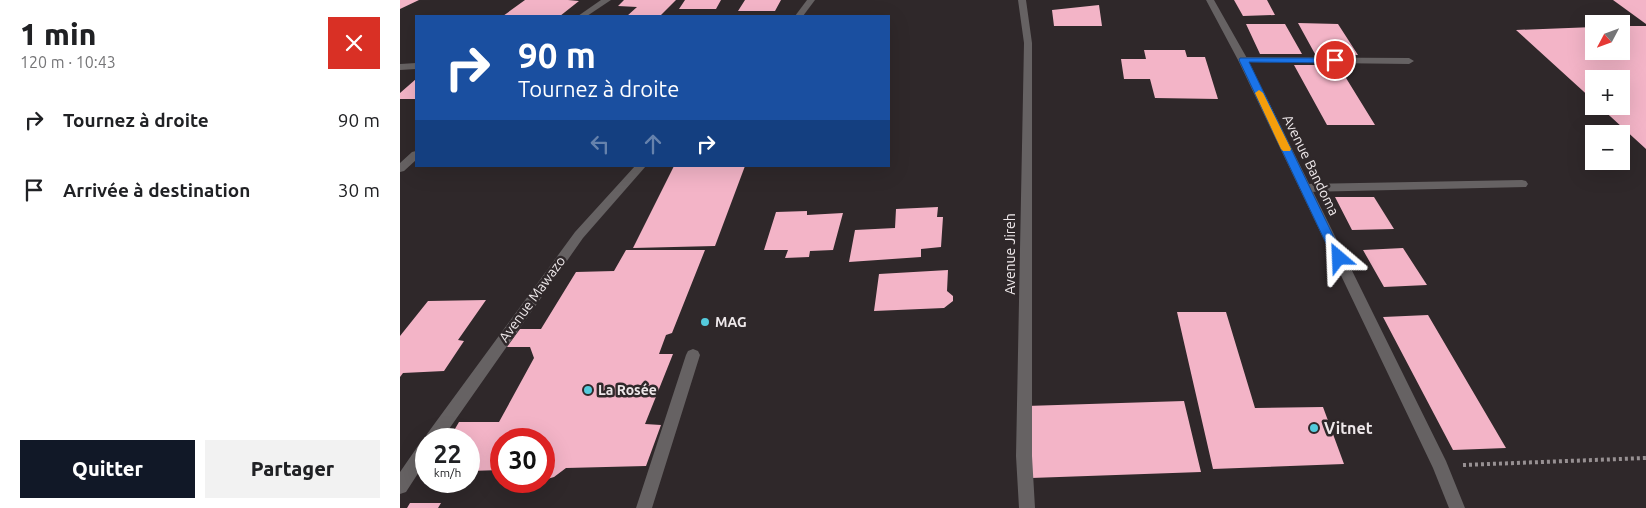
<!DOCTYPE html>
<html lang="fr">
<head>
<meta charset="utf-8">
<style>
	body { margin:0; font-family:Ubuntu,sans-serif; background:#f2f2f2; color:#202124; height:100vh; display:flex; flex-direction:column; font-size:19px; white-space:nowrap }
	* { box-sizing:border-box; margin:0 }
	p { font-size:16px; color:#757577 }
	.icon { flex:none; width:28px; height:28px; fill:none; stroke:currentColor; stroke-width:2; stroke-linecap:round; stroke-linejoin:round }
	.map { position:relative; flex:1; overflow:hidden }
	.sheet { display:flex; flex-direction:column; background:#fff; width:400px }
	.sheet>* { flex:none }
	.guide { position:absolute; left:15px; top:15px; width:475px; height:152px; border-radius:0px; box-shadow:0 5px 20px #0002; background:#1a4fa0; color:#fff; overflow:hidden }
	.needle { width:32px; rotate:229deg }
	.fabs { position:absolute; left:1185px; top:15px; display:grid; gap:10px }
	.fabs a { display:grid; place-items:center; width:45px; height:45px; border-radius:0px; background:#fff; box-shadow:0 5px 20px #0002; font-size:25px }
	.speed { position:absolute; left:15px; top:428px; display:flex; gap:10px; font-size:25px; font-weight:700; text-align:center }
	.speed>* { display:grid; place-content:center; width:65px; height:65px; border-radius:50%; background:#fff; box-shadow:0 5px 20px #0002; line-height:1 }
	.speed small { font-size:12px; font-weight:400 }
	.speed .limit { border:8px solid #d22; background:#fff; color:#111 }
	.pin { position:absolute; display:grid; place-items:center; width:42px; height:42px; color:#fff; margin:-21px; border:2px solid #fff; border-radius:50%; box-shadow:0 1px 5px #0007 }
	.me { position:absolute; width:55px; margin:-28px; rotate:334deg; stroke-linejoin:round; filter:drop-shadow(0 0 4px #0008) }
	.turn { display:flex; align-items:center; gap:18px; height:105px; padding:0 20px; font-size:22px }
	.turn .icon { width:65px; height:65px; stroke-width:2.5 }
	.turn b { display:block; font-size:35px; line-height:42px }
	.lanes { display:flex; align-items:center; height:48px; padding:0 20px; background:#0003; justify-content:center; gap:25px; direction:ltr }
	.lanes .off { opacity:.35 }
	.round { display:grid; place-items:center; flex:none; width:52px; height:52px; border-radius:0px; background:#f2f2f2 }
	.summary { display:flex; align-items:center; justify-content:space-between; height:85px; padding:0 20px }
	h1 { font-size:30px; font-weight:800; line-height:38px }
	.button { display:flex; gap:10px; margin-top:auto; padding:10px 20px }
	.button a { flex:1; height:58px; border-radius:0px; background:#111827; color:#fff; font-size:20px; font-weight:800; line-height:58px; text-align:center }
	.button a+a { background:#f2f2f2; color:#202124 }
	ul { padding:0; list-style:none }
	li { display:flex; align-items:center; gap:15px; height:70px; padding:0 20px }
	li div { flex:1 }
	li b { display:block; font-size:19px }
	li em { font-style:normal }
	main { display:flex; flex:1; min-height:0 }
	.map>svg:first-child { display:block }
	.building { fill:#f3b4c7 }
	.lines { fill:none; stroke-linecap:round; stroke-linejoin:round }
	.path { stroke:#979092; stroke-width:4; stroke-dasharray:3 3; stroke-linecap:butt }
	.service { fill:#666263; fill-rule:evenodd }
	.minor { fill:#666263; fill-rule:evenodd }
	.route { fill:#1a73e8; stroke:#114b97 }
	.slow { fill:#f59e0b }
	.poi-dot { fill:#54cadc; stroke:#2f282a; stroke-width:2 }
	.labels { text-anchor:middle; stroke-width:5; stroke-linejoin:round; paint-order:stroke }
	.street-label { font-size:14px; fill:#eee8ea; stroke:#2f282a }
	.poi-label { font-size:14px; font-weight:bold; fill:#eee8ea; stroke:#2f282a; text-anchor:start }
	.near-poi-label { font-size:16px; font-weight:bold; fill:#eee8ea; stroke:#2f282a; text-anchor:start }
</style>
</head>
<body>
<main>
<section class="sheet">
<div class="summary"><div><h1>1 min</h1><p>120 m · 10:43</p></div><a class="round" style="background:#d93025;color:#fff"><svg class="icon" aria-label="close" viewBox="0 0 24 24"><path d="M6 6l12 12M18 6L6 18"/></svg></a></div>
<ul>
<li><svg class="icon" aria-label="right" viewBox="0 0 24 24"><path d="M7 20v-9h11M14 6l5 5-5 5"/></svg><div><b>Tournez à droite</b></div><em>90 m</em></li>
<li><svg class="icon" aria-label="arrive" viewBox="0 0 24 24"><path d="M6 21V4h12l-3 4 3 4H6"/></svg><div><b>Arrivée à destination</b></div><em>30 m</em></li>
</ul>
<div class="button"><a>Quitter</a><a>Partager</a></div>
</section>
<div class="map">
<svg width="1246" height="508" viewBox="0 0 1246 508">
	<rect width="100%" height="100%" fill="#2f282a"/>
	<path class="building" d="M0 0H19L0 9Z
		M125 0H168L179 1 160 16H103Z
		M224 0H276L260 16H227L237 7 218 6Z
		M285 0H321L316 9H279Z
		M345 0H381L375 11H338Z
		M834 0H867L875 15 843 16Z
		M1213 0H1246V24Z
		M699 5 702 26H654L652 10Z
		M898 23 938 24 958 55 915 54Z
		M846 24H885L902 54H860Z
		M1221 26H1246V149L1199 106H1221V79H1194V101L1116 30 1194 27V51H1221Z
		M744 50H785L787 57H805L818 99 755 98 750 79H724L721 59H746Z
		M894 65H938L975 125H927Z
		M16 79V99H0V93Z
		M274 166H345L315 246 233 248Z
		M935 197H974L994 229 952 230Z
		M538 207 537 217H543L541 247 521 249V257L449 262 455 230 495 228 496 209Z
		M407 211V215L443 213 433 250 410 251 409 257 385 258 388 250H364L376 212Z
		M1003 248 1027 285 984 287 963 250Z
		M226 250H305L272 333 266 335 259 354H273L245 424 261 425 246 466 166 468 154 477 144 480V439H101V470L69 471V439H49L59 422H99L134 358 130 347H107L120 329H141L176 272 214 271Z
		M548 270 547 291 553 296V301L544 308 474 311 479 274Z
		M86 300 58 340 64 341 44 371 3 373 0 377V336L28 301Z
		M777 312H826L855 408 923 407 944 464 813 469Z
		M1028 315 1106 448 1053 450 983 317Z
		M784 401 801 472 631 478 626 406Z
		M10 503H41L38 508H7Z"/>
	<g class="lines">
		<path class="path" d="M1063 465 1246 458"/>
		<path class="service" d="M843 57 1009 58 1014 61 1009 64 840 62 838 60Z
			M16 151V160L4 171 0 172V163L12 152Z
			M1122 180 1126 181 1128 184 1126 187 905 192 899 188 905 184Z
			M293 349 298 351 300 355 252 508H236L286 355 288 351Z"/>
		<path class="minor" d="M201 0H211L187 16H178Z
			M407 0H415L403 16H395Z
			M618 0H626L632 43V456L635 508H619L616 456 624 43Z
			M806 0H814L848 60 1046 461 1065 508H1049L1033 468 838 60Z
			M16 63V69L0 70V64Z
			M235 166H246L183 238 42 439H26V461L6 492 0 494V472L20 443 26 441 25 439 27 434 175 232Z"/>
	</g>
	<path class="route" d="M840 58H935L939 60 935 63 849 62 944 258 943 261H935L933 258 839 60Z"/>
	<path class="slow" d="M859 90 863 93 891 149 890 151H883L881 149 855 93Z"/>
	<g class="poi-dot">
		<circle cx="305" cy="322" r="5"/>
		<circle cx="188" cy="390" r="5"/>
		<circle cx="914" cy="428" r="5"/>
	</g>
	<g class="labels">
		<g class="street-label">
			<text transform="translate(911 165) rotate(64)" y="5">Avenue Bandoma</text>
			<text transform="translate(610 254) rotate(-90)" y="5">Avenue Jireh</text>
			<text transform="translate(132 299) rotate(-54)" y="5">Avenue Mawazo</text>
		</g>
		<g class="poi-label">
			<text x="315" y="327">MAG</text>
			<text x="198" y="395">La Rosée</text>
		</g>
		<g class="near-poi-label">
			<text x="924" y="434">Vitnet</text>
		</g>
	</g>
</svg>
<div class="fabs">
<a><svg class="needle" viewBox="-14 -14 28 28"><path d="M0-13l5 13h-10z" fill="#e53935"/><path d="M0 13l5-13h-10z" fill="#757577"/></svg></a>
<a>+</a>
<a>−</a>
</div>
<div class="speed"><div>22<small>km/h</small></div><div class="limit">30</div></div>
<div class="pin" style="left:935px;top:60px;background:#d93025"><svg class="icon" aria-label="arrive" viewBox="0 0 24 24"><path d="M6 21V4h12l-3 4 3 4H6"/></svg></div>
<svg class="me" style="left:939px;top:258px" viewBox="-20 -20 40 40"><path d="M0-17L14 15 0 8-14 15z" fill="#1a73e8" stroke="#fff" stroke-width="4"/></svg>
<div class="guide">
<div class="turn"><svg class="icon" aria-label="right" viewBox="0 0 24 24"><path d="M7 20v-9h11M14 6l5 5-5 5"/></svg><div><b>90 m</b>Tournez à droite</div></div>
<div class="lanes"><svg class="icon off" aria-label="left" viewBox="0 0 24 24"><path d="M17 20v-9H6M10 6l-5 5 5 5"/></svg><svg class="icon off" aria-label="ahead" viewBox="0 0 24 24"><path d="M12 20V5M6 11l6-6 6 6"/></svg><svg class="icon" aria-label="right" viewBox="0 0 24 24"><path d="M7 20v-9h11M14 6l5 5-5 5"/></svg></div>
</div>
</div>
</main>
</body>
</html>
